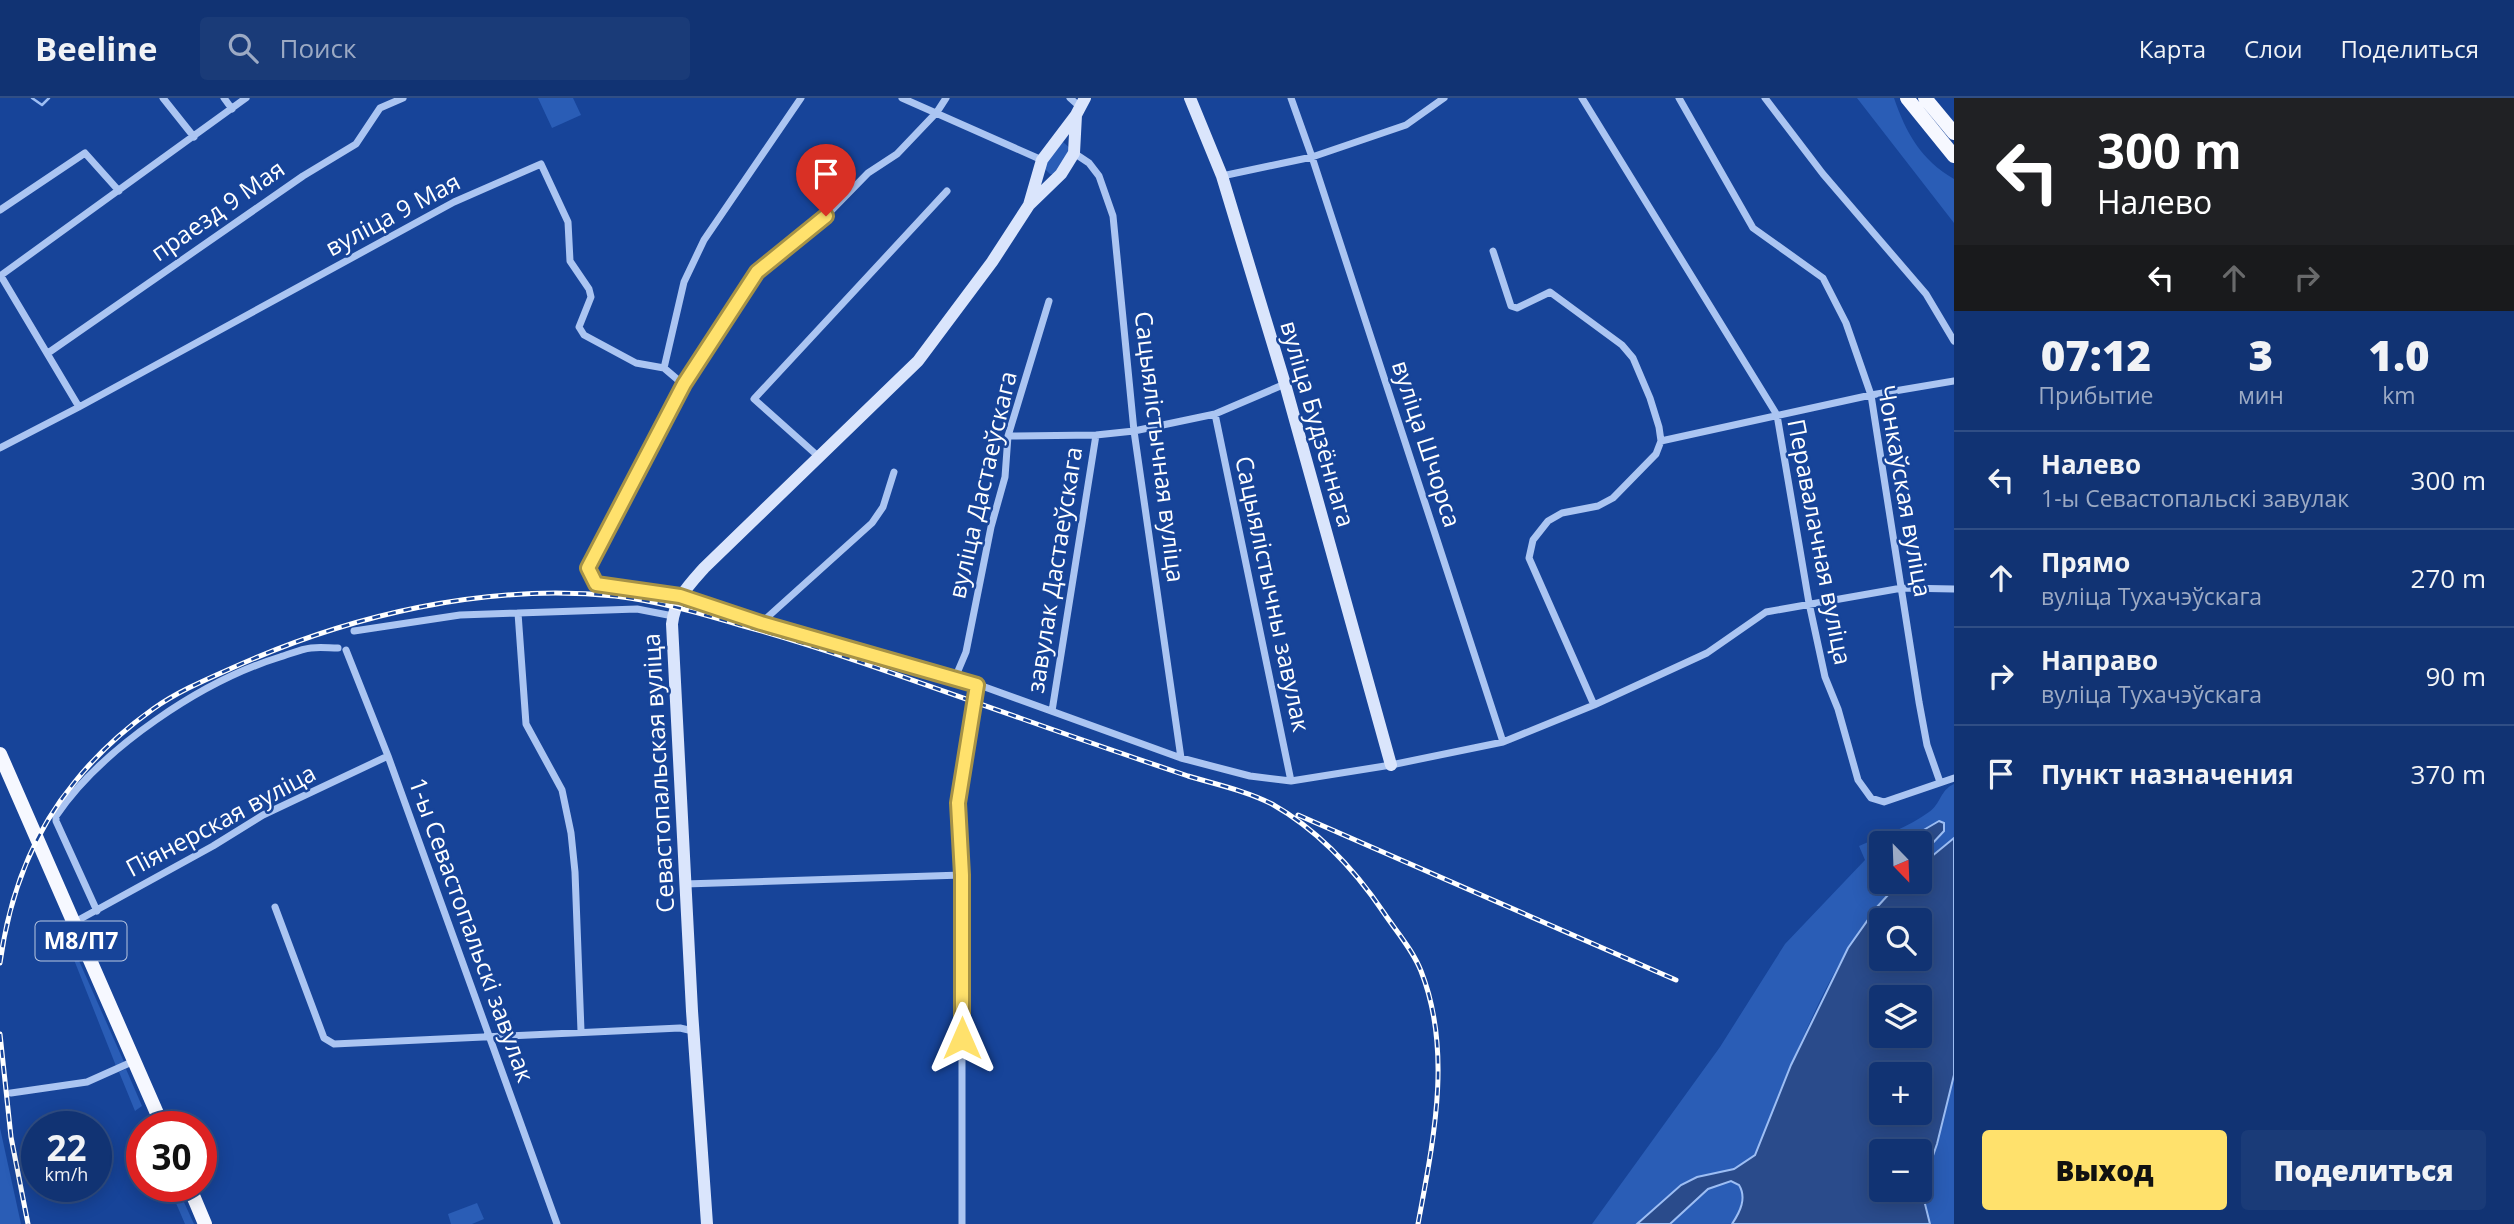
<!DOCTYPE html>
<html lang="ru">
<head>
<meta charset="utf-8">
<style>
	body { margin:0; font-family:"Open Sans",sans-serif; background:#1a3b78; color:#f1f3f6; height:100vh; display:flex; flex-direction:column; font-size:26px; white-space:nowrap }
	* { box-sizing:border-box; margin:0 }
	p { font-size:23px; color:#9caac4 }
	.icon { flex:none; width:38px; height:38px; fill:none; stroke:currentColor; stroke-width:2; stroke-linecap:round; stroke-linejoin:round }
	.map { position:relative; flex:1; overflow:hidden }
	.panel { display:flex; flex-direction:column; background:#113373; width:560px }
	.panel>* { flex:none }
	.top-card { background:#202124; color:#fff; overflow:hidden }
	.needle { width:46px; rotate:157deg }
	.tools { position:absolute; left:1869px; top:733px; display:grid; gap:14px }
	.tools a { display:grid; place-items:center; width:63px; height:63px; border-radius:7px; background:#113373; box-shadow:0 4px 18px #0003,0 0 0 2px #304e85; font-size:35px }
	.speed { position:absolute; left:21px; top:1013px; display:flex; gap:14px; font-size:35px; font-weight:700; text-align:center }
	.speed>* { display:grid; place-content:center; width:91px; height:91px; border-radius:50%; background:#113373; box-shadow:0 4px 18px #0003,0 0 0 2px #304e85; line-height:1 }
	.speed small { font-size:18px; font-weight:400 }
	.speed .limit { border:10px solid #d22; background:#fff; color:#111 }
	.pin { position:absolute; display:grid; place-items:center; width:60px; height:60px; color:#fff; margin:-72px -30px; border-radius:50% 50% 50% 0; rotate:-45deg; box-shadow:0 0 7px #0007 }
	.pin .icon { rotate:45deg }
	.me { position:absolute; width:77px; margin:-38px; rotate:0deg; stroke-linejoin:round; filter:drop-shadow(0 0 5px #0008) }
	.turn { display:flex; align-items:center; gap:24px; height:147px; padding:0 28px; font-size:32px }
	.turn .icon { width:91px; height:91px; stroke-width:2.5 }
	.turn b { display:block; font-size:49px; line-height:60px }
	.lanes { display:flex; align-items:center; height:66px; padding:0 28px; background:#0003; justify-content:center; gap:35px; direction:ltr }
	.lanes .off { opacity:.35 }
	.eta { display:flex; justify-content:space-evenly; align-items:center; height:119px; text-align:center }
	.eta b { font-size:42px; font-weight:800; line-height:49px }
	.cta { display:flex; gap:14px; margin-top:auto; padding:14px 28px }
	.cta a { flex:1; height:80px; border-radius:7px; background:#ffe16c; color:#111; font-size:28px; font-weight:800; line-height:80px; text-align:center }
	.cta a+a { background:#1a3b78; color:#f1f3f6 }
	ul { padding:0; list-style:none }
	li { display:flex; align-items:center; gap:21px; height:98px; padding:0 28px; border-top:2px solid #304e85 }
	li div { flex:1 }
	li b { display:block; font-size:26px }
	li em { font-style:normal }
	header { display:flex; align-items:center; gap:42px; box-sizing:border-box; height:98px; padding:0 35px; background:#113373; border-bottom:2px solid #304e85 }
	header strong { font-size:33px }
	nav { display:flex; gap:38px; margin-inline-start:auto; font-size:24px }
	.search { width:490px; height:63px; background:#1a3b78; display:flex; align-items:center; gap:18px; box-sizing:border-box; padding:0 24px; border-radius:7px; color:#9caac4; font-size:26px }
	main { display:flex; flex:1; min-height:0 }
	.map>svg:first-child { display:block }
	.green { fill:#2a5db6 }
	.water { fill:#2a4b8b; stroke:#9dbef4; stroke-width:2; fill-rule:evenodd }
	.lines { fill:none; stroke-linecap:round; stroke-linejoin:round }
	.stream { stroke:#9dbef4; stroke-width:2.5 }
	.street { stroke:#abc5f2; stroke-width:7 }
	.secondary { stroke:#dae5fc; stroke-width:12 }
	.primary { stroke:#f6f8ff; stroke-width:14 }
	.rail-casing { stroke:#fff; stroke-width:5 }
	.rail { stroke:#174499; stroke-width:2.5; stroke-dasharray:8; stroke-linecap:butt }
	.route-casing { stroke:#a69246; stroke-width:18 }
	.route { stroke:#ffe16c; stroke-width:12 }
	.labels { text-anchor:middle; stroke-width:5; stroke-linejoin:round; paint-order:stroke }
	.shield { fill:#174499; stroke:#b9c7e0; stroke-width:2 }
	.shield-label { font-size:23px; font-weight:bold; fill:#fff }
	.street-label { font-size:24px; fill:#fff; stroke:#174499 }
</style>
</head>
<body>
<header>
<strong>Beeline</strong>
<div class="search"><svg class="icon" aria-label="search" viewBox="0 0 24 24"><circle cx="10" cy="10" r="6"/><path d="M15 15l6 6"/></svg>Поиск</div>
<nav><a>Карта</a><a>Слои</a><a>Поделиться</a></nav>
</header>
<main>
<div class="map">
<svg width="1954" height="1126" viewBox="0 0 1954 1126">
	<rect width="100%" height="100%" fill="#174499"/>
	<path class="green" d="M538 0H573L581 17 552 30Z
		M1857 0H1894C1906 35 1921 62 1954 81V125Z
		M1063 44 1071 51 1055 76H1050L1045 71V65Z
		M1954 686V740L1920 768V746H1881V784H1900C1843 841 1812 919 1780 992 1772 1011 1766 1041 1755 1057 1741 1075 1714 1072 1696 1080 1672 1091 1655 1109 1637 1126H1592L1720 949 1785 846 1865 762 1859 748C1882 738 1909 729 1929 714 1941 706 1940 692 1954 686Z
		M68 838 124 964 116 968 65 839Z
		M126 971 142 1008 135 1013 119 974Z
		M1954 977V1126H1930L1924 1102V1084L1937 1046Z
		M0 1030 21 1126H0Z
		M1725 1083 1736 1084 1743 1094 1739 1114 1732 1126H1670L1708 1091Z
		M169 1089H177L194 1126H185Z
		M477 1105 484 1121 472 1126H451L448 1116Z"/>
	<path class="water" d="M1939 723 1944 725V733L1931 747 1920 753V746L1905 745 1915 737Z
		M1954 740V977L1937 1046 1924 1084V1102L1930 1126H1732C1740 1114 1747 1100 1739 1087L1731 1083 1708 1091 1670 1126H1637L1681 1087 1697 1079 1734 1071 1755 1057 1791 967 1848 850 1877 809 1900 784H1920V768ZM1881 822H1920V861H1881ZM1881 900H1920V938H1881ZM1881 976H1920V1015H1881ZM1881 1054H1920V1092H1881Z"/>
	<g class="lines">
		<path class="stream" d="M32 0 42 7 49 0"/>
		<path class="street" d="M163 0 194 39
			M224 0 232 11
			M902 0 1042 62
			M946 0 937 14 897 56 868 75 826 118 757 174 684 287 588 470 596 486 680 498 761 525 982 588 1181 660 1250 678 1291 683 1391 667 1503 644 1594 607 1707 555 1766 514 1902 490 1954 491
			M1070 0 1080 9
			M1291 0 1312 59 1503 644
			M1582 0 1777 317 1809 505 1825 579 1838 611 1858 682 1871 700 1884 704 1954 680
			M1679 0 1753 130 1823 180 1846 225 1871 297 1919 604 1927 647 1940 684
			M1765 0 1823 76 1926 196 1954 243
			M1074 55 1089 65 1099 78 1113 118 1134 333 1181 660
			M1222 78 1312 59 1406 27 1444 0
			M0 112 85 55 119 93
			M1493 153 1511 208 1517 210 1550 194 1622 247 1633 260 1650 300 1659 329 1661 343 1656 356 1613 400 1598 408 1562 415 1548 423 1533 442 1529 460 1594 607
			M0 178 246 0
			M1 178 79 309
			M48 255 303 78 356 46 380 10 403 0
			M664 270 684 184 704 142 801 0
			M1215 316 1291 683
			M1008 338 1096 337 1134 333 1215 316 1285 286
			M1661 343 1871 297 1954 283
			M0 350 79 309 454 104 541 66 568 124 570 163 589 191 591 199 579 229 584 237 636 265 664 270 684 287
			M819 359 754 301 947 93
			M518 515 526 626 562 692 571 735 575 774 581 933
			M761 525 872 425 883 409 894 374
			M354 533 460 517 518 515 637 511 673 518
			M346 552 388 658 557 1126
			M955 580 966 554 991 429 1005 379 1008 338 1049 203
			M1052 613 1096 337
			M685 786 962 777
			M275 809 324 940 334 946 680 930 693 933
			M97 813 56 723V718C102 650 202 583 280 559 290 556 301 551 311 550 320 549 329 550 338 550
			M73 825 213 748 263 717 388 658
			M11 995 87 984 134 963
			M962 1126V777L958 705 977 587"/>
		<path class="secondary" d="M1190 0 1222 78 1285 286 1391 667
			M1029 107 1042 62 1076 17 1085 0
			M707 1126 692 913 672 526C675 501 688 488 704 470L918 263 992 164 1029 107 1061 76 1074 55 1076 17"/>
		<path class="primary" d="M1907 0 1954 58
			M1925 0 1954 35
			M0 656 163 1029
			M189 1088 205 1126"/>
		<g class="rail-casing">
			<path id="rail" d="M1298 717 1676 882
				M0 865C9 799 32 736 74 685 96 657 125 631 153 611 177 594 205 582 232 570 350 517 485 485 615 498 658 503 699 515 740 527 835 553 928 588 1020 620 1076 640 1132 659 1188 678 1215 686 1247 693 1272 706 1318 732 1355 772 1384 815 1396 833 1413 852 1421 873 1453 954 1433 1044 1418 1126
				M0 936 11 1039 28 1126"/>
		</g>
		<use href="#rail" class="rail"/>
	</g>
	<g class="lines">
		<g class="route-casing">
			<path id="route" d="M826 118 757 174 684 286 588 470 596 486 680 498 761 525 977 587 958 705 962 777V940"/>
		</g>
		<use href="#route" class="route"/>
	</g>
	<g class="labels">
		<rect class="shield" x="35.5" y="823.5" width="91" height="39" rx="5"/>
		<g class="shield-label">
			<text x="81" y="851">М8/П7</text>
		</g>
		<g class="street-label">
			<text transform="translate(218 113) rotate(-35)" y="8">праезд 9 Мая</text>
			<text transform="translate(393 117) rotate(-28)" y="8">вуліца 9 Мая</text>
			<text transform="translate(1317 326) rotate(74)" y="8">вуліца Будзённага</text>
			<text transform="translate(1426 346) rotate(72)" y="8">вуліца Шчорса</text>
			<text transform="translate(1159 349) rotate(83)" y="8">Сацыялістычная вуліца</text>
			<text transform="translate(983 387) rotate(-77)" y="8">вуліца Дастаеўскага</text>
			<text transform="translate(1904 393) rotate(80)" y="8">Чонкаўская вуліца</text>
			<text transform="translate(1819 444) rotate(79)" y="8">Перавалачная вуліца</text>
			<text transform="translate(1055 472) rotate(-81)" y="8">завулак Дастаеўскага</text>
			<text transform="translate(1272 496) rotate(78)" y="8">Сацыялістычны завулак</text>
			<text transform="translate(659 675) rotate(-93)" y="8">Севастопальская вуліца</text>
			<text transform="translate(221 723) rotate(-28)" y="8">Піянерская вуліца</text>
			<text transform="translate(471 832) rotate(70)" y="8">1-ы Севастопальскі завулак</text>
		</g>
	</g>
</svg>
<div class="tools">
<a><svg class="needle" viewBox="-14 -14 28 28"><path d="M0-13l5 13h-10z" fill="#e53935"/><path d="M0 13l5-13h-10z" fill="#9caac4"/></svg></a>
<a><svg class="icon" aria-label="search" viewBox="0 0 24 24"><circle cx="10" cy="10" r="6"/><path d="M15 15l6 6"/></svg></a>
<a><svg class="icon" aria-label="layers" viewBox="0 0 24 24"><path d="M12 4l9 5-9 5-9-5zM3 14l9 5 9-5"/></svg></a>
<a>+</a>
<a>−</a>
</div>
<div class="speed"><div>22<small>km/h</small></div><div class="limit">30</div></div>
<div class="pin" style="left:826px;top:118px;background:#d93025"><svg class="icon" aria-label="arrive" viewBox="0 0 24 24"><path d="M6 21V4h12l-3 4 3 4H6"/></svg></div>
<svg class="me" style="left:962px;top:940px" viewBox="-20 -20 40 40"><path d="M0-17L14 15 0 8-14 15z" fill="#ffe16c" stroke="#fff" stroke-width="4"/></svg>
</div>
<section class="panel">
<div class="top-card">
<div class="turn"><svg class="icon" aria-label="left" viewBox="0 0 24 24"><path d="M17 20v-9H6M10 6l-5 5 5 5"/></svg><div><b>300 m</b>Налево</div></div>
<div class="lanes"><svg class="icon" aria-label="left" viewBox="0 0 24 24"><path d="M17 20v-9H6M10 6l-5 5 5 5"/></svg><svg class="icon off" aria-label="ahead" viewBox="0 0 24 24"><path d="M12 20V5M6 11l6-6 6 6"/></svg><svg class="icon off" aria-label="right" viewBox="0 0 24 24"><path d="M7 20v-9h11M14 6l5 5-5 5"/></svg></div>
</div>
<div class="eta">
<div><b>07:12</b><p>Прибытие</p></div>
<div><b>3</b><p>мин</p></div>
<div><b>1.0</b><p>km</p></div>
</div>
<ul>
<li><svg class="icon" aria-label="left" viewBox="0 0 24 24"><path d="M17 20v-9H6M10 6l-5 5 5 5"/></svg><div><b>Налево</b><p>1-ы Севастопальскі завулак</p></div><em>300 m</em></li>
<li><svg class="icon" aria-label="ahead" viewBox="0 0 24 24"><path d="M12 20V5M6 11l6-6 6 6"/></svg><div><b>Прямо</b><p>вуліца Тухачэўскага</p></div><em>270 m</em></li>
<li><svg class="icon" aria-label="right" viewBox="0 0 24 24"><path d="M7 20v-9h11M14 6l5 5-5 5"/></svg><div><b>Направо</b><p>вуліца Тухачэўскага</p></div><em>90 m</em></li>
<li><svg class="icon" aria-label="arrive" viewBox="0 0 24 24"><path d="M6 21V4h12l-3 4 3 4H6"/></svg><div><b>Пункт назначения</b></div><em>370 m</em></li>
</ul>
<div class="cta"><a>Выход</a><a>Поделиться</a></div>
</section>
</main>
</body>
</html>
